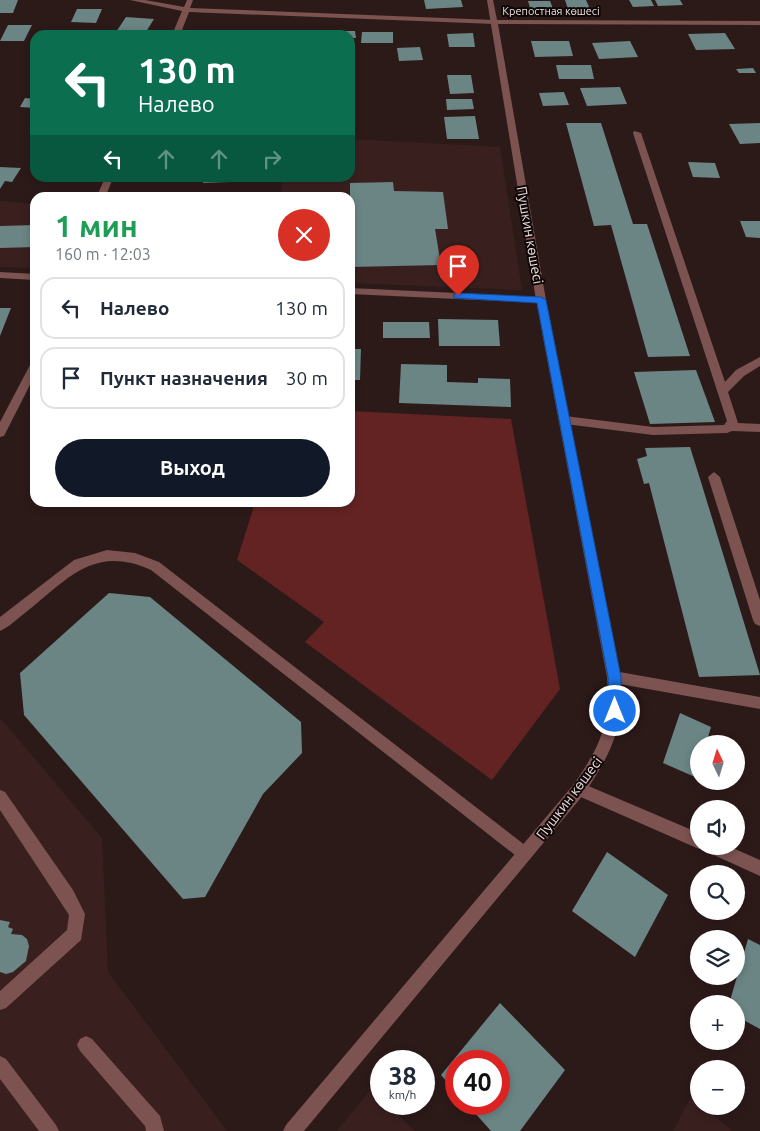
<!DOCTYPE html>
<html lang="ru">
<head>
<meta charset="utf-8">
<style>
	body { margin:0; font-family:Ubuntu,sans-serif; background:#f2f2f3; color:#1f2937; height:100vh; display:flex; flex-direction:column; font-size:19px; white-space:nowrap }
	* { box-sizing:border-box; margin:0 }
	p { font-size:16px; color:#747a83 }
	.icon { flex:none; width:28px; height:28px; fill:none; stroke:currentColor; stroke-width:2; stroke-linecap:round; stroke-linejoin:round }
	.map { position:relative; flex:1; overflow:hidden }
	.sheet { position:absolute; left:30px; top:192px; width:325px; height:315px; display:flex; flex-direction:column; background:#fff; border-radius:15px; box-shadow:0 2px 8px #0003 }
	.sheet>* { flex:none }
	.hud { position:absolute; left:30px; top:30px; width:325px; height:152px; border-radius:15px; box-shadow:0 2px 8px #0003; background:#0b6e4f; color:#fff; overflow:hidden }
	.needle { width:32px; rotate:356deg }
	.fabs { position:absolute; left:690px; top:735px; display:grid; gap:10px }
	.fabs a { display:grid; place-items:center; width:55px; height:55px; border-radius:50%; background:#fff; box-shadow:0 2px 8px #0003; font-size:25px }
	.speed { position:absolute; left:370px; top:1050px; display:flex; gap:10px; font-size:25px; font-weight:700; text-align:center }
	.speed>* { display:grid; place-content:center; width:65px; height:65px; border-radius:50%; background:#fff; box-shadow:0 2px 8px #0003; line-height:1 }
	.speed small { font-size:12px; font-weight:400 }
	.speed .limit { border:8px solid #d22; background:#fff; color:#111 }
	.pin { position:absolute; display:grid; place-items:center; width:42px; height:42px; color:#fff; margin:-51px -21px; border-radius:50% 50% 50% 0; rotate:-45deg; box-shadow:0 0 5px #0007 }
	.pin .icon { rotate:45deg }
	.me { position:absolute; width:55px; margin:-28px; rotate:0deg; stroke-linejoin:round; filter:drop-shadow(0 0 4px #0008) }
	.turn { display:flex; align-items:center; gap:18px; height:105px; padding:0 25px; font-size:22px }
	.turn .icon { width:65px; height:65px; stroke-width:2.5 }
	.turn b { display:block; font-size:35px; line-height:42px }
	.lanes { display:flex; align-items:center; height:48px; padding:0 25px; background:#0003; justify-content:center; gap:25px; direction:ltr }
	.lanes .off { opacity:.35 }
	.round { display:grid; place-items:center; flex:none; width:52px; height:52px; border-radius:26px; background:#f2f2f3 }
	.overview { display:flex; align-items:center; justify-content:space-between; height:85px; padding:0 25px }
	h1 { font-size:30px; font-weight:700; line-height:38px; color:#1e9e55 }
	.action { display:flex; gap:10px; margin-top:auto; padding:10px 25px }
	.action a { flex:1; height:58px; border-radius:30px; background:#111827; color:#fff; font-size:20px; font-weight:700; line-height:58px; text-align:center }
	ul { padding:0; list-style:none }
	li { display:flex; align-items:center; gap:15px; height:62px; margin:0 10px 8px; padding:0 15px; border:2px solid #e0e1e3; border-radius:15px }
	li div { flex:1 }
	li b { display:block; font-size:19px }
	li em { font-style:normal }
	.map>svg:first-child { display:block }
	.built { fill:#39201f }
	.green { fill:#632323 }
	.building { fill:#6b8585 }
	.lines { fill:none; stroke-linecap:round; stroke-linejoin:round }
	.service { fill:#7c5351; fill-rule:evenodd }
	.minor { fill:#7c5351; fill-rule:evenodd }
	.tertiary { fill:#7c5351; fill-rule:evenodd }
	.route { fill:#1a73e8; stroke:#114b97 }
	.labels { text-anchor:middle; stroke-width:4; stroke-linejoin:round; paint-order:stroke }
	.far-street-label { font-size:11px; fill:#ede0df; stroke:#0f0707 }
	.street-label { font-size:14px; fill:#ede0df; stroke:#0f0707 }
</style>
</head>
<body>
<div class="map">
<svg width="760" height="1131" viewBox="0 0 760 1131">
	<rect width="100%" height="100%" fill="#2c1a19"/>
	<path class="built" d="M350 139 500 147 522 290 350 283V198H280L283 178H350Z
		M0 201 35 204V268L0 267Z
		M0 718 102 838 108 972 227 1131H0Z
		M371 1089 381 1099V1104H386L415 1131H337Z
		M691 1097 699 1103V1106H703L732 1131H673Z"/>
	<path class="green" d="M350 411 511 419 560 689 492 780 305 642 324 622 237 560 255 503 350 502Z"/>
	<path class="building" d="M0 0H18L13 13H0Z
		M424 0H461L463 7 426 9Z
		M565 0H586L591 11 569 12Z
		M629 0H651L654 6 633 7Z
		M655 0H680L683 5 658 6Z
		M528 1H550L554 11H531Z
		M77 9H102L96 23 71 22Z
		M126 17 154 19 144 35H114Z
		M8 25H32L24 41H0Z
		M240 30H260V35H240Z
		M337 31H355L356 38H350V35H337Z
		M362 32H393V43H361Z
		M473 33 475 47H449L447 34Z
		M725 33 735 49 696 50 688 34Z
		M531 41H569L573 56 535 57Z
		M630 41 638 57 599 59 592 43Z
		M420 47 423 60 399 61 397 48Z
		M556 65H591L594 79H559Z
		M753 68 756 73H739L736 69Z
		M447 75H471L474 93 450 94Z
		M620 87 627 104 587 106 580 88Z
		M564 92 569 105 543 106 539 93Z
		M25 98 35 99V108L20 107Z
		M446 99H472L474 109 447 110Z
		M475 116 479 139H447L444 117Z
		M566 123H601L633 224H647L690 356 648 357 611 225 594 226Z
		M760 123V143L740 144 729 124Z
		M688 162 715 163 720 178 693 177Z
		M0 167 21 168 12 182 5 181 0 189Z
		M204 178H278V180L203 183Z
		M393 182 394 191 443 192 448 229H435L441 265 350 267V183Z
		M740 221H760V238L746 237Z
		M35 225V247L0 248V226Z
		M0 308H11L0 336Z
		M438 319 498 320 500 346H439Z
		M383 322H429L430 338H383Z
		M350 349H361L360 380H350Z
		M401 364 447 365V382L478 383V378L510 379 511 407 399 403Z
		M696 370 715 422 650 424 634 372Z
		M690 447 701 482 760 675 699 677 649 483 644 484 637 459 647 456 645 448Z
		M109 593 150 597 301 722 302 753 263 794 205 897 183 899 24 715 20 673Z
		M680 713 711 727 706 744H699V766L695 777 663 763Z
		M607 852 668 895 635 957 572 911Z
		M0 920 10 922 8 927 13 929 11 934 22 935 27 939 29 946 26 961 13 972 6 974 0 972Z
		M748 939 760 945V1029L736 1016V1004H729Z
		M500 1003 565 1070 520 1131H491L467 1104H499V1061H456V1092L441 1075Z"/>
	<g class="lines">
		<path class="service" d="M634 131 641 133 725 382 736 370 760 357V366L744 376 728 392 738 423 760 424V432L732 431 727 433 653 435 565 424 559 420 565 416 653 427 724 425 727 421 633 133Z
			M714 472 720 477 760 600V626L755 624 753 620 708 477Z
			M107 550 135 553 159 562 530 849 533 854 530 859 525 862 520 859 151 570C93 544 67 580 25 613 17 619 9 627 0 631V617L74 560Z
			M614 671 760 697V709L614 683 609 681 607 677 609 673Z
			M0 790 5 792 73 890 85 914 81 940 6 1008 0 1010V991L67 930 69 915 0 810Z
			M86 1036 92 1039 160 1116 164 1131H146L145 1126 80 1051 77 1045 80 1039Z
			M0 1056 6 1059 56 1125 59 1131H39L0 1079Z"/>
		<path class="minor" d="M130 0H145L184 7 187 0H193L190 8 494 20 498 22 494 24 189 12 180 35H172L182 11Z
			M105 178H113L105 198H96Z
			M0 272 35 274V280L0 278Z
			M350 288 541 297 546 300 541 303 350 294Z
			M35 361V375L4 436 0 437V422L30 365Z
			M579 782 699 833V846H728L760 860V876L705 851 703 847 699 849 574 794 572 789 574 784Z"/>
		<path class="tertiary" d="M487 0H493L497 20 760 21V25L498 24 546 300 621 677C624 728 612 752 584 794L304 1131H283L286 1125 574 784C601 745 610 725 607 677L536 300Z"/>
	</g>
	<path class="route" d="M458 293 541 297 546 300 621 677V711L619 715 615 717 611 715 609 711 608 677 537 303 454 298V294Z"/>
	<g class="labels">
		<g class="far-street-label">
			<text x="551" y="15">Крепостная көшесі</text>
		</g>
		<g class="street-label">
			<text transform="translate(530 235) rotate(80)" y="5">Пушкин көшесі</text>
			<text transform="translate(569 798) rotate(-53)" y="5">Пушкин көшесі</text>
		</g>
	</g>
</svg>
<div class="fabs">
<a><svg class="needle" viewBox="-14 -14 28 28"><path d="M0-13l5 13h-10z" fill="#e53935"/><path d="M0 13l5-13h-10z" fill="#747a83"/></svg></a>
<a><svg class="icon" aria-label="sound" viewBox="0 0 24 24"><path d="M4 9h4l5-4v14l-5-4H4zM17 9q2 3 0 6"/></svg></a>
<a><svg class="icon" aria-label="search" viewBox="0 0 24 24"><circle cx="10" cy="10" r="6"/><path d="M15 15l6 6"/></svg></a>
<a><svg class="icon" aria-label="layers" viewBox="0 0 24 24"><path d="M12 4l9 5-9 5-9-5zM3 14l9 5 9-5"/></svg></a>
<a>+</a>
<a>−</a>
</div>
<div class="speed"><div>38<small>km/h</small></div><div class="limit">40</div></div>
<div class="pin" style="left:458px;top:296px;background:#d93025"><svg class="icon" aria-label="arrive" viewBox="0 0 24 24"><path d="M6 21V4h12l-3 4 3 4H6"/></svg></div>
<svg class="me" style="left:615px;top:711px" viewBox="-20 -20 40 40"><circle r="17" fill="#1a73e8" stroke="#fff" stroke-width="3"/><path d="M0-11L8 9 0 5-8 9z" fill="#fff"/></svg>
<div class="hud">
<div class="turn"><svg class="icon" aria-label="left" viewBox="0 0 24 24"><path d="M17 20v-9H6M10 6l-5 5 5 5"/></svg><div><b>130 m</b>Налево</div></div>
<div class="lanes"><svg class="icon" aria-label="left" viewBox="0 0 24 24"><path d="M17 20v-9H6M10 6l-5 5 5 5"/></svg><svg class="icon off" aria-label="ahead" viewBox="0 0 24 24"><path d="M12 20V5M6 11l6-6 6 6"/></svg><svg class="icon off" aria-label="ahead" viewBox="0 0 24 24"><path d="M12 20V5M6 11l6-6 6 6"/></svg><svg class="icon off" aria-label="right" viewBox="0 0 24 24"><path d="M7 20v-9h11M14 6l5 5-5 5"/></svg></div>
</div>
<section class="sheet">
<div class="overview"><div><h1>1 мин</h1><p>160 m · 12:03</p></div><a class="round" style="background:#d93025;color:#fff"><svg class="icon" aria-label="close" viewBox="0 0 24 24"><path d="M6 6l12 12M18 6L6 18"/></svg></a></div>
<ul>
<li><svg class="icon" aria-label="left" viewBox="0 0 24 24"><path d="M17 20v-9H6M10 6l-5 5 5 5"/></svg><div><b>Налево</b></div><em>130 m</em></li>
<li><svg class="icon" aria-label="arrive" viewBox="0 0 24 24"><path d="M6 21V4h12l-3 4 3 4H6"/></svg><div><b>Пункт назначения</b></div><em>30 m</em></li>
</ul>
<div class="action"><a>Выход</a></div>
</section>
</div>
</body>
</html>
